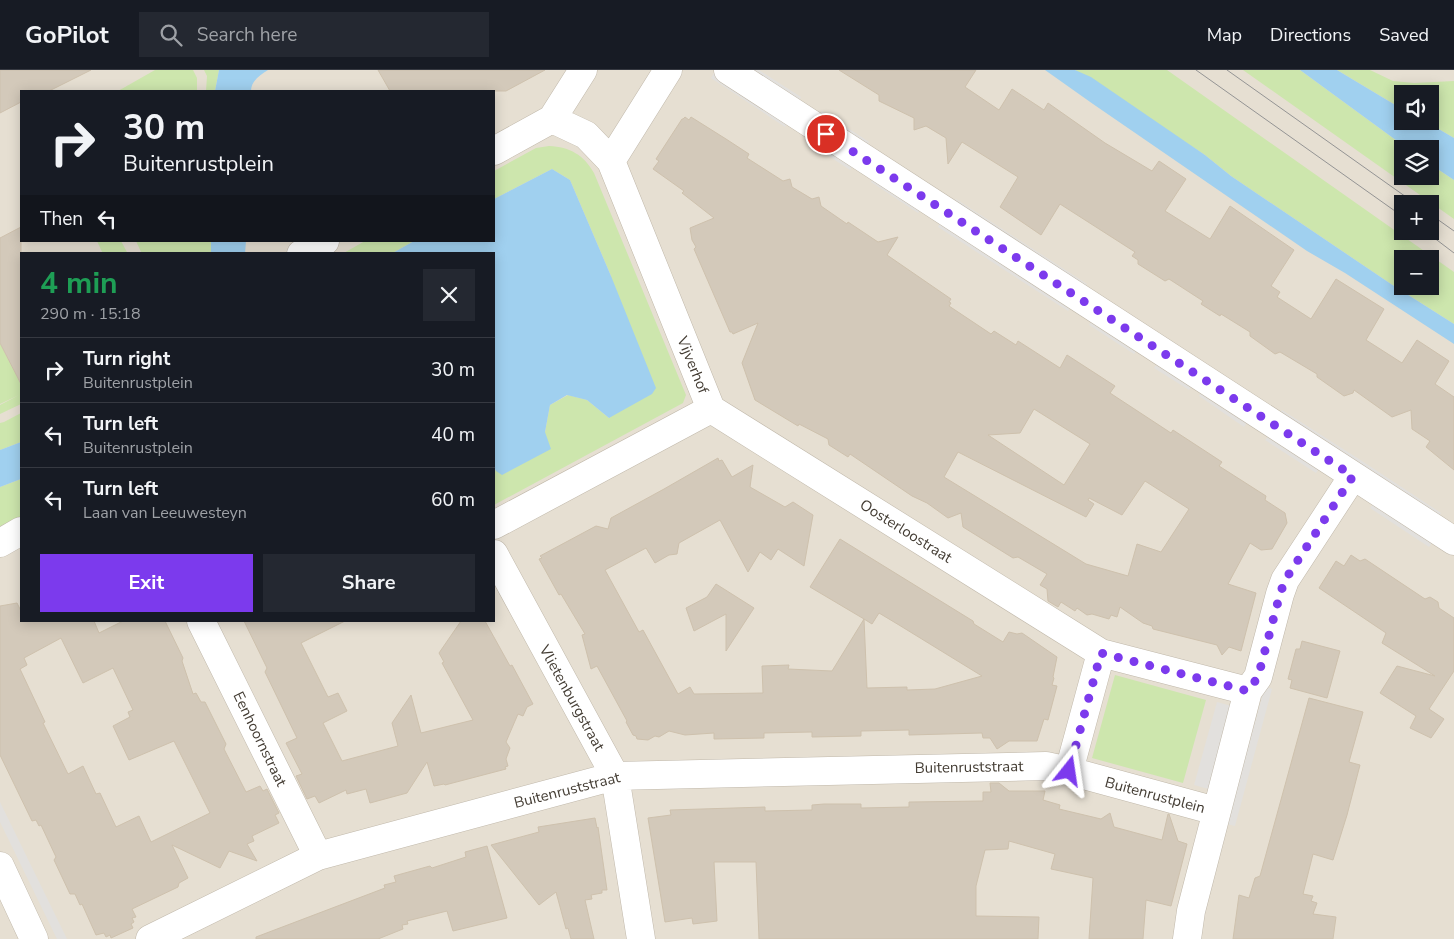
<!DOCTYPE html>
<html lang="en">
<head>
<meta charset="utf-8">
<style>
	body { margin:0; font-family:"Nunito Sans",sans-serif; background:#242831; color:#f1f3f6; height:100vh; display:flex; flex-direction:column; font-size:19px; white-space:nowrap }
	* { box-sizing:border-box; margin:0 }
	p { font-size:16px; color:#9ea1a6 }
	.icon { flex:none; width:28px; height:28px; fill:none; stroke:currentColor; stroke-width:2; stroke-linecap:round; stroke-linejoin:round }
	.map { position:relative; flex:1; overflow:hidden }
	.panel { position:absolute; left:20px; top:182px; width:475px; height:370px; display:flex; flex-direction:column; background:#171b24; border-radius:0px; box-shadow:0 2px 12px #0003 }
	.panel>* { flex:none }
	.banner { position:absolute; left:20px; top:20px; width:475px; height:152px; border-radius:0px; box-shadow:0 2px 12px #0003; background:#171b24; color:#f1f3f6; overflow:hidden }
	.fabs { position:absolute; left:1394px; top:15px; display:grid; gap:10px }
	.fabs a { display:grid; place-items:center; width:45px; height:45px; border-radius:0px; background:#171b24; box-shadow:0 2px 12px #0003; font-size:25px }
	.pin { position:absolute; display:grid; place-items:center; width:42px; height:42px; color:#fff; margin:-21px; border:2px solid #fff; border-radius:50%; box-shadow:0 1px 5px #0007 }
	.me { position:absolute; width:55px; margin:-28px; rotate:15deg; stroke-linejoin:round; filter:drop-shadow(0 0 4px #0008) }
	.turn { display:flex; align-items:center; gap:18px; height:105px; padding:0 20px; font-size:22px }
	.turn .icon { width:65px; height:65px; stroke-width:2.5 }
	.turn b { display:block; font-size:35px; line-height:42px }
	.then { display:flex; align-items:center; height:48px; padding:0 20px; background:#0003; gap:10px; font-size:19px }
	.round { display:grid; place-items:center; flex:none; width:52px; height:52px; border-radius:0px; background:#242831 }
	.summary { display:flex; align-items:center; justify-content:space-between; height:85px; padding:0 20px }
	h1 { font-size:30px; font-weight:700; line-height:38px; color:#1e9e55 }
	.primary-button { display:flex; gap:10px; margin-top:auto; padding:10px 20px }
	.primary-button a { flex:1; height:58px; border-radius:0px; background:#7c3aed; color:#fff; font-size:20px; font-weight:700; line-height:58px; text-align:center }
	.primary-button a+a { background:#242831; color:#f1f3f6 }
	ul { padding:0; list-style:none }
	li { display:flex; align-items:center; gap:15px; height:65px; padding:0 20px; border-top:1px solid #363941 }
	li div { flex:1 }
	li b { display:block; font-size:19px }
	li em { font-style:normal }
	header { display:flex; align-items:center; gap:30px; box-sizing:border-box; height:70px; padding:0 25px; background:#171b24; border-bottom:1px solid #363941 }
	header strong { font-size:24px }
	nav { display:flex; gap:28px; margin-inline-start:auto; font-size:18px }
	.search { width:350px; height:45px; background:#242831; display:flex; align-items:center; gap:12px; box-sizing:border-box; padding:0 18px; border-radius:0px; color:#9ea1a6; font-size:19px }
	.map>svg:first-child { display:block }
	.residential { fill:#e6dfd2; fill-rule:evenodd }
	.green { fill:#cde6ad; fill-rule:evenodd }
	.parking { fill:#e2e0dd }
	.water { fill:#a0d0ef }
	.building { fill:#d3c9ba; stroke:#cec1ad; fill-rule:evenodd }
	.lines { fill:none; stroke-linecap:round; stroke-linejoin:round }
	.minor-casing { stroke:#c0b8aa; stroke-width:29 }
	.tertiary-casing { stroke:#c0b8aa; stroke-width:29 }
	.minor { stroke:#fff; stroke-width:28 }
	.tertiary { stroke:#fff; stroke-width:28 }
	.tram { stroke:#949494; stroke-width:1 }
	.route { stroke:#7c3aed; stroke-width:9; stroke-dasharray:0 16.2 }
	.labels { text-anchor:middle; stroke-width:4; stroke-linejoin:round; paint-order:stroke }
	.street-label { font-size:15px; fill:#443d34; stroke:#fff }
</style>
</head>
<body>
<header>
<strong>GoPilot</strong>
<div class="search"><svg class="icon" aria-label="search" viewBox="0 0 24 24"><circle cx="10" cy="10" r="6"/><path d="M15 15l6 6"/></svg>Search here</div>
<nav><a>Map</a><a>Directions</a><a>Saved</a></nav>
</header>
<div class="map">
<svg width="1454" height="869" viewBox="0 0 1454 869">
	<rect width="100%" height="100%" fill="#f2eee4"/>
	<path class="residential" d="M0 0H1454V869H0ZM21 21H494V171H21ZM1402 24H1430V51H1402ZM1402 79H1430V106H1402ZM1402 134H1430V161H1402ZM21 184H494V551H21ZM1402 189H1430V216H1402Z"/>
	<path class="green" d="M155 0H193L197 8V21H118Z
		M204 0H219L215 21H206L207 6Z
		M1075 0H1167L1454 202V254L1391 214 1231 106 1205 85ZM1402 189H1430V216H1402Z
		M1243 0H1300L1408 79H1402V106H1430V94L1454 110V149Z
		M1337 0H1370L1393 11 1414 13 1454 11V68L1425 51H1430V24H1402V39Z
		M549 76C570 77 584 85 594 103L686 325 683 333 494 435V397L496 401 545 362 550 335 568 325 587 330 609 348 611 206 570 110 552 99 494 129V101L536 78Z
		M97 171H121L128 184H103Z
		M136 171H211V184H142Z
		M365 171H414L391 184H342Z
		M0 273 21 314V334L0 344V335L19 325 0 334Z
		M21 343V372L0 380V353L4 352Z
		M21 409V448L0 459V417Z
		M1115 605 1206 630 1183 713 1092 688Z"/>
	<path class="parking" d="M747 0H759L801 27 798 33Z
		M714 3 789 51 785 57 711 8Z
		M822 41 869 72 865 77 818 47Z
		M813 67 854 94 850 100 809 73Z
		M874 107 922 138 918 143 871 112Z
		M956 129 1087 214 1083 219 952 134Z
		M941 151 1072 236 1068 241 938 157Z
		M1092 250 1138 279 1134 284 1089 255Z
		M1158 292 1193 314 1189 320 1154 298Z
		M1202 321 1248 351 1244 357 1199 326Z
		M1282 340 1362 391 1441 443 1437 449 1278 345Z
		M1269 365 1320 397 1316 403 1265 370Z
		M1374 433 1433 471 1429 477 1370 438Z
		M1265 616 1272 619 1235 756 1227 754Z
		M1217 632 1235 637 1212 720 1194 715Z
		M0 732 67 869H57L0 752Z"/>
	<path class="water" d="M219 0H268C260 5 251 11 251 21H215Z
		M1045 0H1075L1091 7 1205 85 1231 106 1391 214 1454 254V274L1345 203 1307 181 1093 34Z
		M1300 0H1337L1402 39V51H1425L1454 68V110L1430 94V79H1408Z
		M552 99 570 110 611 206 656 318 652 324 609 348 587 330 567 325 550 335 545 362 551 379 502 405 496 401 494 397V184H391L414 171H494V129Z
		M211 171H246L245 184H211Z
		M21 372V409L0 417V380Z"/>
	<path class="building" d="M0 0H91L49 21H21V32L0 43Z
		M378 0H545L506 21H390Z
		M839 0H976L965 17 999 40 1012 19 1044 40 1048 33 1105 73 1152 101 1159 91 1186 109 1165 141 1210 169 1230 136 1294 180 1271 216 1280 222 1277 227 1311 249 1336 209 1384 239 1366 270 1402 293 1417 270 1449 291 1435 314 1454 327V400L1426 377 1430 371 1412 359 1411 340 1392 347 1354 320 1353 323 1344 326 1317 307V304L1280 282 1275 284 1250 266V262L1221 244 1220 246 1201 234 1203 231 1169 209 1165 211 1138 194V190L1132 186 1135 182 1060 134 1041 165 1000 137 1018 107 962 72 948 94 946 68 926 56 914 60V48L879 31V25Z
		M685 47 689 50 691 47 726 69 749 84 747 88 783 111 790 109 792 117 812 129 819 127 821 136 847 154 848 152 878 172 898 167 887 185 951 229 949 232 951 233 949 236 991 264 994 261 1016 275 1018 271 1060 298 1067 285 1115 316 1110 323 1171 363 1173 360 1222 392 1219 396 1266 426 1265 430 1285 443 1287 453 1272 479 1261 480 1250 473 1228 514 1256 523 1241 581 1229 577 1222 585 1217 575 1153 559 1152 556 1143 553 1120 537 1117 547 1111 545 1109 549 1092 544 1087 545 1077 538 1075 541 1061 532 1058 537 1048 531 1047 519 1040 515 1047 504 1018 487 1013 488 963 457 961 443 948 448 927 433 912 426 850 384 848 387 829 375 828 369 799 354 798 356 755 330 742 293 758 253 733 264 732 262H730L694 179 696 177 692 170 690 158 714 148 682 123 684 121 653 99 659 91 656 89 682 49H683ZM1034 339 1090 374 1064 415 988 365 1020 363ZM958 382 1086 447 1094 434 1088 430 1089 428 1122 445 1145 411 1189 439 1161 482 1137 474 1128 506 1086 494 944 407Z
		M21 157V314L0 273V168Z
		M718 388 719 391 722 390 732 407 753 395 750 417 785 437 793 432 813 445 804 496 778 479 771 490 760 482 748 502 720 450 679 473 677 484 669 485 655 493 646 478 605 500 639 562 643 560 678 624 690 617 694 624 763 623 762 596 789 595 788 599 832 601 864 549 810 517 840 469 973 551 974 554 1003 572 1009 562 1017 564 1022 563 1057 587 1053 607 1054 608 1052 615 1057 616 1048 650 1044 649 1037 671H1009L997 679 990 668H983L982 663 909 665V660L861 661V666L812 667V662L764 663V668L714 669V663L685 665 669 661 659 667 655 666 648 670 637 669 636 666 633 665 626 652 627 651 597 596 591 599 582 565 585 564 561 524 559 525 539 489 542 488 540 486 596 456 608 459 611 448 664 419ZM879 543 899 555 982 606 935 619 907 620V617L867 618 864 549 872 554Z
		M1351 485 1360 491 1365 489 1425 529 1430 527 1438 532 1439 538 1454 548V601L1429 639 1444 649 1431 668 1410 658 1416 646 1380 623 1397 596 1435 606 1382 573 1386 563 1319 518 1336 491 1344 496Z
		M716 514 754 538 726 581V544L694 561 686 538 707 527Z
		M17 533 21 541V551H94L99 563 123 551H165L183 588 182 591 193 624 196 623 201 632H205L226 674 224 679 246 722 260 716 263 721 267 719 279 743 275 745 279 753 252 766 254 771 247 774 257 791 229 781 220 798 172 775 188 808 179 813 178 817 132 839 136 847 132 848 134 852 131 854 133 858 111 868 110 865 106 867 104 863 96 865 82 834 80 835 75 824H70L54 790 56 787 41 755 39 756 36 750 32 751 0 685V536ZM61 568 83 613 113 598 133 640 128 642 130 647 113 656 129 690 174 671 210 743 151 772 139 746 116 757 100 723 96 724 83 696 68 704 43 653 45 652 20 599 27 595 24 588Z
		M244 551H345L301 573 328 627 338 623 347 641 323 653 342 691 398 676 392 653 411 625 421 663 473 650 442 593 444 592 439 583 461 551H485L510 596 512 595 533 634 527 637 523 646 518 644 506 672 510 678 506 689 508 696 505 697 506 699 445 715 444 714 434 716 427 692 407 723 370 733 366 719 347 724 346 720 319 733 315 726 307 729 296 706 302 704 286 673 297 668 265 602 267 598Z
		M1302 571 1340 581 1327 628 1290 618 1292 610 1288 609 1296 579H1300Z
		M1309 628 1363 642 1349 692 1360 695 1347 745 1333 790 1313 784 1303 824 1313 826 1311 831 1317 833 1313 844 1336 847 1333 869H1233L1239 825 1249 828 1255 808 1260 806Z
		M990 713H999L1009 721H1045L1043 730 1060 735 1059 739 1101 749 1110 743 1114 757 1162 770 1168 744H1169L1178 771 1187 774 1171 836 1146 830 1143 869H1089L1093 808 1051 799 1055 784 1009 771 1008 779 985 780 976 816V846L1039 847 1038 869H759L756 792H714L717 851 693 854 692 848 665 852 648 748 671 745 670 740 765 737V741L812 740V735L824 734H861V738L909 737V732H910L983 731V722H991Z
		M595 748 597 758 598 757 607 820H602V823L591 825 592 829 585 830 594 869H571L568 858 566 859 556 822 539 835 491 775 539 762 538 757Z
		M487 776 507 848 453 861 447 841 407 851 408 854 402 855 403 859 378 869H256V867L385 818 384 815 396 812 394 806 430 796 432 798 466 787 465 782Z"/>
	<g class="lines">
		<g class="minor-casing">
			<path id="minor" d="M728 0 1454 471
				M494 81 552 49 583 0
				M611 91 668 0
				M301 184 325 171
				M711 339 1101 583
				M494 455 711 339 611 91 586 65 552 49
				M0 473 21 461
				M494 484 615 706 641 869
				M201 551 318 786
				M1216 741 1069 701 1101 583 1248 621
				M150 869 318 786 615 706 1046 696 1069 701
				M1187 869 1191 841 1248 621 1258 607 1280 524 1285 510 1353 406"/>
		</g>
		<g class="tertiary-casing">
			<path id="tertiary" d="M0 796 34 869"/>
		</g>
		<use href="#minor" class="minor"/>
		<use href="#tertiary" class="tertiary"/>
		<path class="tram" d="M1196 0 1402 146
			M1227 0 1416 134
			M1430 144 1454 161
			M1425 161 1454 183"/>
	</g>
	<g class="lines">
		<path class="route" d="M826 64 1353 406 1285 510 1280 524 1258 607 1248 621 1101 583 1069 701"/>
	</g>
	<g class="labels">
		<g class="street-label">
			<text transform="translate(693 295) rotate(68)" y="5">Vijverhof</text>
			<text transform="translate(906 461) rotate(32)" y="5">Oosterloostraat</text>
			<text transform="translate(572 628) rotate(61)" y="5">Vlietenburgstraat</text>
			<text transform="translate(260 669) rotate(64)" y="5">Eenhoornstraat</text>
			<text transform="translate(969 697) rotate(-1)" y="5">Buitenruststraat</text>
			<text transform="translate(567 720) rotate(-14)" y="5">Buitenruststraat</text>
			<text transform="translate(1155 725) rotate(15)" y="5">Buitenrustplein</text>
		</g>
	</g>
</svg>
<div class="fabs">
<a><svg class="icon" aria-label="sound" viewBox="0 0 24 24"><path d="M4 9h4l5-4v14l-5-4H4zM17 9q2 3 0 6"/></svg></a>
<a><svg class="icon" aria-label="layers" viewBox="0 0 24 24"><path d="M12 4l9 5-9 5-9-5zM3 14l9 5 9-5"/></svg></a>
<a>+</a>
<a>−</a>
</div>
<div class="pin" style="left:826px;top:64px;background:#d93025"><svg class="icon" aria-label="arrive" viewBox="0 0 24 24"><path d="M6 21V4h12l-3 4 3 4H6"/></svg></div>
<svg class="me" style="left:1069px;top:701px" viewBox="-20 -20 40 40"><path d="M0-17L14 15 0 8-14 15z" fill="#7c3aed" stroke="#fff" stroke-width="4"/></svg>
<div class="banner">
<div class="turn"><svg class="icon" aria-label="right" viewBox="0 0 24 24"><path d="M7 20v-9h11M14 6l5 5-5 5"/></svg><div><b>30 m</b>Buitenrustplein</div></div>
<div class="then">Then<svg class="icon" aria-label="left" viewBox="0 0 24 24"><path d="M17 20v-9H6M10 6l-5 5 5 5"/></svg></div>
</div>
<section class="panel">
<div class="summary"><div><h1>4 min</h1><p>290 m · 15:18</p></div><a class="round"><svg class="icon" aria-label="close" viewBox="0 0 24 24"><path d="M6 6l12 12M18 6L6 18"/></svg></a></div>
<ul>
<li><svg class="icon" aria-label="right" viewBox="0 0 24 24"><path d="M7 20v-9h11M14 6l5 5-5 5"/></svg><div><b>Turn right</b><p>Buitenrustplein</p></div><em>30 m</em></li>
<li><svg class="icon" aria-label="left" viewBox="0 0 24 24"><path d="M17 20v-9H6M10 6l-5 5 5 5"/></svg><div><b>Turn left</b><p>Buitenrustplein</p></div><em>40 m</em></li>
<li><svg class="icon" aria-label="left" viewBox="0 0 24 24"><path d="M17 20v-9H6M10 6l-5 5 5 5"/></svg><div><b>Turn left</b><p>Laan van Leeuwesteyn</p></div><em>60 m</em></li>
</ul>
<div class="primary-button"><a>Exit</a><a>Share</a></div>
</section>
</div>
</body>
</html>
